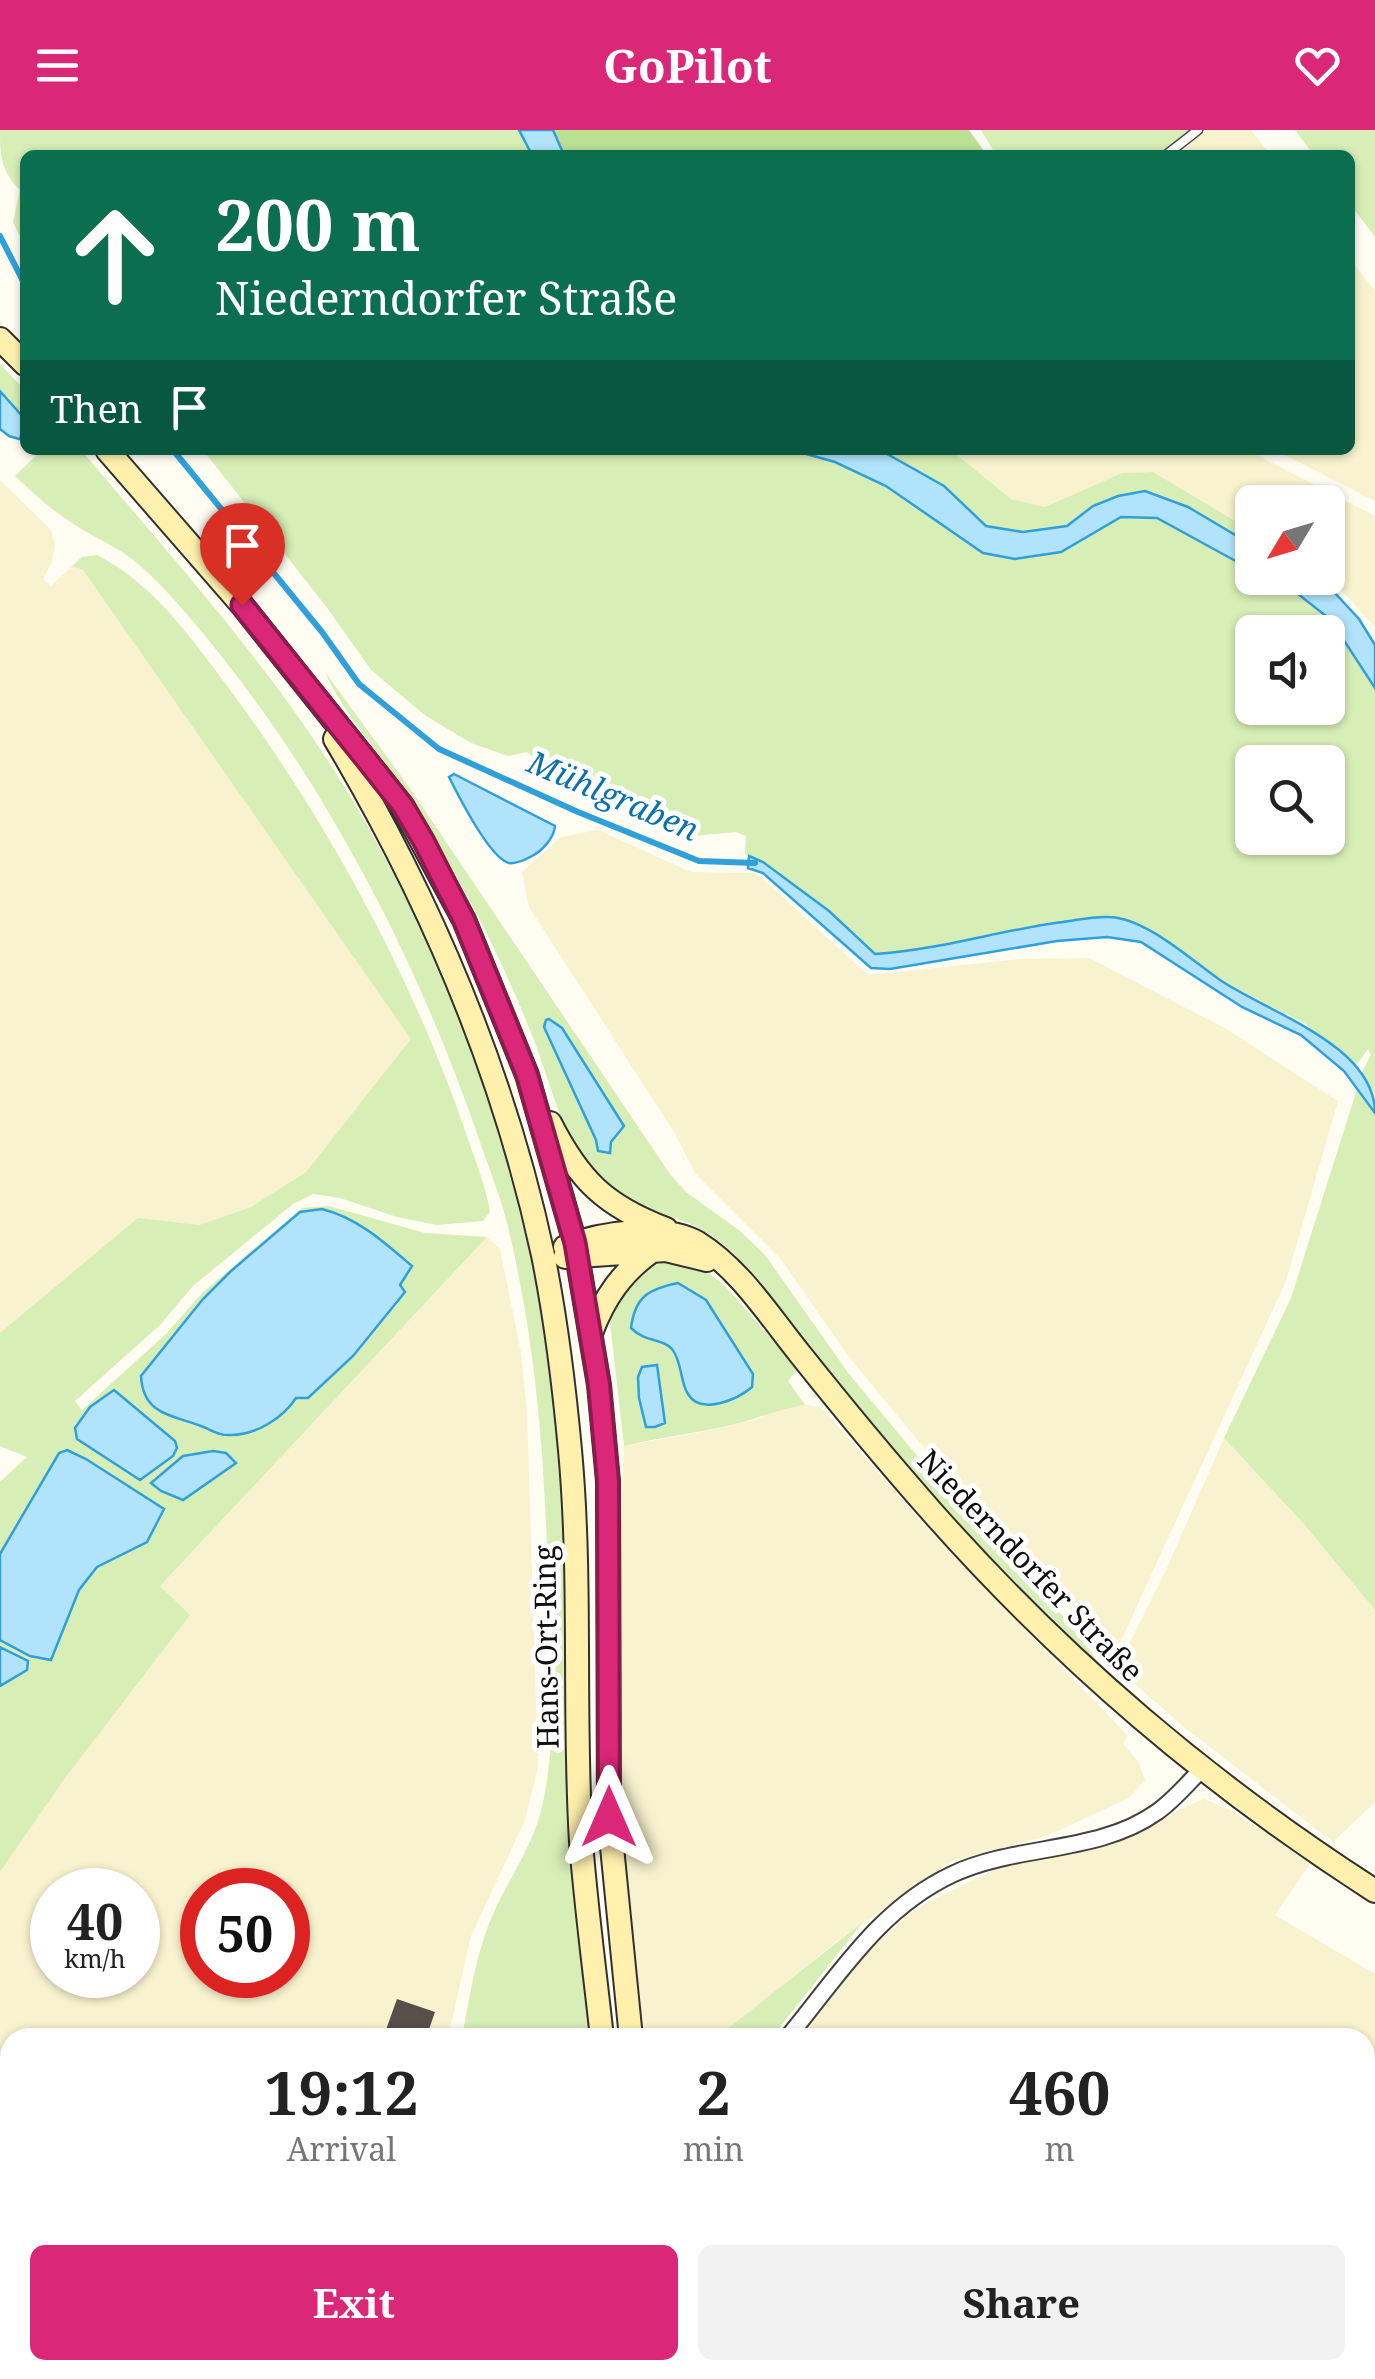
<!DOCTYPE html>
<html lang="en">
<head>
<meta charset="utf-8">
<style>
	body { margin:0; font-family:"Noto Serif",serif; background:#f2f2f2; color:#222; height:100vh; display:flex; flex-direction:column; font-size:38px; white-space:nowrap }
	* { box-sizing:border-box; margin:0 }
	p { font-size:32px; color:#767676 }
	.icon { flex:none; width:55px; height:55px; fill:none; stroke:currentColor; stroke-width:2; stroke-linecap:round; stroke-linejoin:round }
	.map { position:relative; flex:1; overflow:hidden }
	.panel { position:absolute; left:0px; top:1898px; width:1375px; height:352px; display:flex; flex-direction:column; background:#fff; border-radius:30px 30px 0 0; box-shadow:0 2px 8px #0004 }
	.panel>* { flex:none }
	.top-card { position:absolute; left:20px; top:20px; width:1335px; height:305px; border-radius:15px; box-shadow:0 2px 8px #0004; background:#0b6e4f; color:#fff; overflow:hidden }
	.needle { width:65px; rotate:232deg }
	.tools { position:absolute; left:1235px; top:355px; display:grid; gap:20px }
	.tools a { display:grid; place-items:center; width:110px; height:110px; border-radius:15px; background:#fff; box-shadow:0 2px 8px #0004; font-size:50px }
	.speed { position:absolute; left:30px; top:1738px; display:flex; gap:20px; font-size:50px; font-weight:700; text-align:center }
	.speed>* { display:grid; place-content:center; width:130px; height:130px; border-radius:50%; background:#fff; box-shadow:0 2px 8px #0004; line-height:1 }
	.speed small { font-size:25px; font-weight:400 }
	.speed .limit { border:15px solid #d22; background:#fff; color:#111 }
	.pin { position:absolute; display:grid; place-items:center; width:85px; height:85px; color:#fff; margin:-102px -42px; border-radius:50% 50% 50% 0; rotate:-45deg; box-shadow:0 0 10px #0007 }
	.pin .icon { rotate:45deg }
	.me { position:absolute; width:110px; margin:-55px; rotate:0deg; stroke-linejoin:round; filter:drop-shadow(0 0 8px #0008) }
	.turn { display:flex; align-items:center; gap:35px; height:210px; padding:0 30px; font-size:45px }
	.turn .icon { width:130px; height:130px; stroke-width:2.5 }
	.turn b { display:block; font-size:70px; line-height:85px }
	.then { display:flex; align-items:center; height:95px; padding:0 30px; background:#0003; gap:20px; font-size:38px }
	.eta { display:flex; justify-content:space-evenly; align-items:center; height:170px; text-align:center }
	.eta b { font-size:60px; font-weight:700; line-height:70px }
	.cta { display:flex; gap:20px; margin-top:auto; padding:20px 30px }
	.cta a { flex:1; height:115px; border-radius:15px; background:#db2777; color:#fff; font-size:40px; font-weight:700; line-height:115px; text-align:center }
	.cta a+a { background:#f2f2f2; color:#222 }
	header { display:flex; justify-content:space-between; align-items:center; height:130px; padding:0 30px; background:#db2777; color:#fff; font-size:45px; font-weight:700 }
	.map>svg:first-child { display:block }
	.farmland { fill:#f8f2ce; fill-rule:evenodd }
	.green { fill:#d7eeb6; fill-rule:evenodd }
	.forest { fill:#bbe094 }
	.water { fill:#b1e4fc; stroke:#30a0da; stroke-width:2.5 }
	.lines { fill:none; stroke-linecap:round; stroke-linejoin:round }
	.stream { stroke:#30a0da; stroke-width:6 }
	.building { fill:#594f4a }
	.service-casing { stroke:#424242; stroke-width:11 }
	.minor-casing { stroke:#424242; stroke-width:19 }
	.secondary-casing { stroke:#313131; stroke-width:26 }
	.service { stroke:#fff; stroke-width:8 }
	.minor { stroke:#fff; stroke-width:15 }
	.secondary { stroke:#fff1ad; stroke-width:22 }
	.route-casing { stroke:#8e194d; stroke-width:25 }
	.route { stroke:#db2777; stroke-width:18 }
	.labels { text-anchor:middle; stroke-width:10; stroke-linejoin:round; paint-order:stroke }
	.street-label { font-size:30px; fill:#0f0f0f; stroke:#fff }
	.water-label { font-size:32px; font-style:italic; fill:#0b70ae; stroke:#fff }
</style>
</head>
<body>
<header><svg class="icon" aria-label="menu" viewBox="0 0 24 24"><path d="M4 6h16M4 12h16M4 18h16"/></svg>GoPilot<svg class="icon" aria-label="heart" viewBox="0 0 24 24"><path d="M12 20l-8-8c-3-5 5-10 8-4 3-6 11-1 8 4z"/></svg></header>
<div class="map">
<svg width="1375" height="2249" viewBox="0 0 1375 2249">
	<rect width="100%" height="100%" fill="#fffcf2"/>
	<path class="farmland" d="M1206 0H1251L1270 25H1175Z
		M1350 129 1375 161V371L1275 320H1350Z
		M951 320H1247L1375 386V497L1328 446V372H1252V401L1153 342 1122 343 1045 377 1011 369Z
		M0 350 51 400 55 416 51 434 43 449 51 456 72 436 83 440 412 909 306 1042 251 1077 199 1095 138 1089 0 1203Z
		M598 700 691 742 756 743 868 845 1020 829 1089 828 1223 897 1338 971 1286 1151 1114 1526 1109 1527 1083 1493 960 1362 846 1223 781 1129 695 1043 674 1002 529 777 522 742 561 707Z
		M487 1107 500 1119 521 1223 527 1282 538 1637 525 1690 471 1806 448 1907 10 1908V1949L0 1946V1742L61 1652 189 1486 160 1456ZM52 1760H138V1845H52ZM202 1760H288V1845H202Z
		M805 1275 821 1277 930 1401 1128 1606 1123 1614 1138 1631 1145 1650 1129 1668 1047 1706 952 1731 840 1809 718 1907H641L621 1733 617 1498 624 1316 711 1300 758 1289 781 1278Z
		M1224 1308 1303 1393 1375 1480V1672L1333 1712 1184 1597 1117 1538 1167 1438Z
		M1204 1669 1228 1679 1311 1732 1275 1785 1375 1844V2249H0V2028L10 2026V2240H1365V1908H816L806 1899 858 1830 915 1779 1002 1736 1076 1723 1148 1699 1178 1680Z"/>
	<path class="green" d="M0 0H519L532 25H25V117L13 92 20 60C1 41 0 26 0 0Z
		M981 0H1189L1159 25H996Z
		M1295 0H1375V107L1350 74V25H1314Z
		M0 234 25 260V294L0 261Z
		M42 320H81C175 431 275 541 350 666 466 859 531 1072 560 1293L592 1907H462C469 1870 475 1832 488 1796 505 1752 535 1717 544 1668 558 1595 551 1515 548 1440 544 1324 536 1214 509 1101 502 1070 489 1039 479 1009 415 823 319 639 191 489 171 466 148 439 122 422 105 411 86 403 69 391 49 378 32 362 15 346Z
		M203 320H792L835 332 886 356 983 423 1060 422 1122 387 1157 388 1252 440V448H1266L1298 464 1330 489 1375 558V964L1361 943 1371 925 1368 919 1355 937 1304 893 1222 852 1151 802 1111 786 912 821 875 824 829 781 763 732 745 724 746 706 736 702 692 706 542 636 527 622 508 626 471 613 426 586 371 540 328 479ZM1252 502H1328V578H1252ZM1252 632H1328V708H1252Z
		M880 320H951L1011 369 1045 377 1122 343 1153 342 1252 401V415L1118 366 1093 376 1067 396 1022 402 986 396 944 356Z
		M97 425C153 454 188 504 225 553 327 690 413 847 468 1009 476 1033 486 1057 490 1082L483 1091 437 1095 397 1087 340 1068 313 1064 293 1074 193 1156 160 1195 75 1271 82 1280 167 1203 202 1163 302 1078 329 1076 425 1103 487 1107 160 1456 190 1485 62 1652 0 1742V1556L27 1540 28 1532 0 1517V1510L30 1526 51 1529 79 1460 97 1437 147 1412 58 1323 0 1424V1352L27 1327 0 1316V1203L138 1088 199 1095 251 1077 306 1042 411 909 83 440 72 436 82 427ZM300 1082 412 1136 399 1156 405 1163 353 1226 296 1267 214 1303 202 1296 203 1169ZM183 1326 235 1333 183 1370 153 1349Z
		M325 542 409 657 670 1044 686 1062 740 1101 765 1125 849 1244 934 1346 1075 1499 1099 1534 937 1375 733 1122C719 1111 705 1100 688 1093 653 1078 615 1072 588 1040 566 1013 548 947 535 913 501 824 457 742 406 662 380 622 344 586 325 542ZM546 889 617 1002 611 1012 598 1021 596 1010 544 897Z
		M1358 956 1375 983V1480L1303 1393 1224 1308 1291 1168Z
		M670 1131 705 1140 725 1156 798 1239 788 1251 805 1275C780 1278 759 1289 735 1294 698 1303 661 1307 624 1316L610 1192C613 1164 642 1135 670 1131ZM663 1213 752 1257 687 1264 674 1221Z
		M863 1792 772 1907H717Z"/>
	<path class="forest" d="M553 0H969L987 25H564Z"/>
	<path class="water" d="M519 0H553L564 25H532Z
		M0 261 23 287 25 302 19 309 9 306 0 299Z
		M792 320H880L944 356 986 396 1023 402 1067 396 1093 376 1118 366 1145 361 1188 377 1252 415V440L1157 388 1121 387 1061 422 1015 429 983 423 886 356 835 332Z
		M1266 448H1321L1359 489 1375 515V558L1330 489 1298 464Z
		M454 644 555 696C554 708 542 721 532 726 525 730 516 734 509 733 490 728 458 665 449 647Z
		M749 726 763 732 829 781 875 824C939 820 1000 800 1063 792 1078 790 1094 786 1109 787 1146 788 1191 830 1220 850 1267 882 1375 915 1375 983L1344 941 1301 905 1242 877 1141 812 1107 807 1057 811 890 839 871 838 763 743 748 738Z
		M549 889 562 898 624 996 611 1012 610 1023 598 1021 596 1010 544 897 546 890Z
		M322 1079C358 1088 385 1113 412 1136L400 1155 405 1162 353 1226 308 1268H296C283 1288 256 1305 231 1305 219 1306 212 1300 201 1296 172 1285 143 1285 141 1246L203 1169 230 1142 300 1082Z
		M678 1153 706 1170 753 1244 752 1257C738 1269 701 1286 688 1264 680 1252 682 1231 672 1219 662 1208 646 1213 631 1198 635 1166 649 1159 678 1153Z
		M657 1235 665 1293 655 1297H646L639 1268 638 1247 642 1237Z
		M114 1260 175 1311 177 1318 173 1326 140 1350 77 1309 75 1298 90 1277Z
		M67 1320 86 1329 164 1379 147 1412 97 1437 79 1460 51 1530 30 1526 0 1510V1424L59 1323Z
		M213 1321 226 1323 236 1333 183 1370 161 1361 151 1353 183 1326Z
		M0 1517 28 1531 27 1540 0 1556Z"/>
	<g class="lines">
		<path class="stream" d="M0 106 25 155
			M173 320 322 502 359 554 439 619 578 682 699 731 755 733"/>
	</g>
	<path class="building" d="M397 1869 435 1882 426 1908H383Z"/>
	<g class="lines">
		<g class="service-casing">
			<path id="service" d="M1166 25 1198 0"/>
		</g>
		<g class="minor-casing">
			<path id="minor" d="M787 1908C838 1847 878 1779 953 1744 1017 1714 1098 1724 1157 1682 1173 1671 1187 1654 1201 1640
				M0 2012 10 2010"/>
		</g>
		<g class="secondary-casing">
			<path id="secondary" d="M0 209 25 234
				M107 320 242 475 403 677 464 790 527 945 575 1113 599 1255 608 1351 609 1687 631 1908
				M335 609C430 769 504 943 543 1125 556 1189 564 1255 570 1320 582 1450 573 1582 581 1712 586 1777 595 1843 602 1908
				M550 993C579 1050 605 1076 666 1099
				M565 1117C600 1103 664 1093 698 1113 740 1139 770 1187 800 1224 843 1278 887 1331 932 1382 1064 1531 1207 1653 1375 1761
				M565 1127 666 1120 707 1130
				M591 1203C604 1168 622 1142 652 1121
				M636 2240V2249
				M665 2240V2249"/>
		</g>
		<use href="#service" class="service"/>
		<use href="#minor" class="minor"/>
		<use href="#secondary" class="secondary"/>
	</g>
	<g class="lines">
		<g class="route-casing">
			<path id="route" d="M242 475 365 628 403 676 423 710 464 790 527 945 575 1113 599 1255 608 1351 609 1687"/>
		</g>
		<use href="#route" class="route"/>
	</g>
	<g class="labels">
		<g class="street-label">
			<text transform="translate(1030 1436) rotate(46)" y="10">Niederndorfer Straße</text>
			<text transform="translate(547 1517) rotate(-91)" y="10">Hans-Ort-Ring</text>
		</g>
		<g class="water-label">
			<text transform="translate(613 666) rotate(23)" y="11">Mühlgraben</text>
		</g>
	</g>
</svg>
<div class="tools">
<a><svg class="needle" viewBox="-14 -14 28 28"><path d="M0-13l5 13h-10z" fill="#e53935"/><path d="M0 13l5-13h-10z" fill="#767676"/></svg></a>
<a><svg class="icon" aria-label="sound" viewBox="0 0 24 24"><path d="M4 9h4l5-4v14l-5-4H4zM17 9q2 3 0 6"/></svg></a>
<a><svg class="icon" aria-label="search" viewBox="0 0 24 24"><circle cx="10" cy="10" r="6"/><path d="M15 15l6 6"/></svg></a>
</div>
<div class="speed"><div>40<small>km/h</small></div><div class="limit">50</div></div>
<div class="pin" style="left:242px;top:475px;background:#d93025"><svg class="icon" aria-label="arrive" viewBox="0 0 24 24"><path d="M6 21V4h12l-3 4 3 4H6"/></svg></div>
<svg class="me" style="left:609px;top:1687px" viewBox="-20 -20 40 40"><path d="M0-17L14 15 0 8-14 15z" fill="#db2777" stroke="#fff" stroke-width="4"/></svg>
<div class="top-card">
<div class="turn"><svg class="icon" aria-label="ahead" viewBox="0 0 24 24"><path d="M12 20V5M6 11l6-6 6 6"/></svg><div><b>200 m</b>Niederndorfer Straße</div></div>
<div class="then">Then<svg class="icon" aria-label="arrive" viewBox="0 0 24 24"><path d="M6 21V4h12l-3 4 3 4H6"/></svg></div>
</div>
<section class="panel">
<div class="eta">
<div><b>19:12</b><p>Arrival</p></div>
<div><b>2</b><p>min</p></div>
<div><b>460</b><p>m</p></div>
</div>
<div class="cta"><a>Exit</a><a>Share</a></div>
</section>
</div>
</body>
</html>
